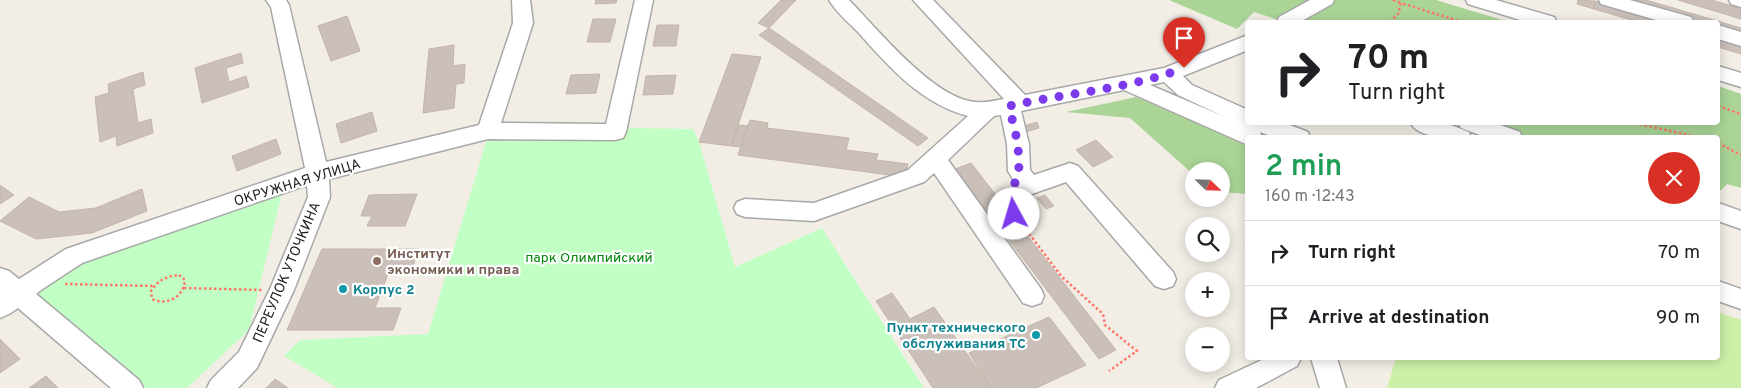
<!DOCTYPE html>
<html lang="en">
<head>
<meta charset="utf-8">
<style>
	body { margin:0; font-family:Overpass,sans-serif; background:#f6f6f6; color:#202124; height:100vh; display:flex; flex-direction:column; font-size:19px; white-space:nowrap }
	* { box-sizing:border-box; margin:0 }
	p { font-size:16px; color:#757577 }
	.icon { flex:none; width:28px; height:28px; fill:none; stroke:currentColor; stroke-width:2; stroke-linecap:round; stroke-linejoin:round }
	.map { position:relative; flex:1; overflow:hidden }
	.panel { position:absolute; left:1245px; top:135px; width:475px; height:225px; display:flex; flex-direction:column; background:#fff; border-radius:5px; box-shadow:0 2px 12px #0003 }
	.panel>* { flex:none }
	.guide { position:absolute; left:1245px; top:20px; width:475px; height:105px; border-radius:5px; box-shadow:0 2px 12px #0003; background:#fff; color:#202124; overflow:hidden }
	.needle { width:32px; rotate:113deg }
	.fabs { position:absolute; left:1185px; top:162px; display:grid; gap:10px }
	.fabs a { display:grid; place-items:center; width:45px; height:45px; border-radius:50%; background:#fff; box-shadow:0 2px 12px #0003; font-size:25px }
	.pin { position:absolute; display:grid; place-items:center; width:42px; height:42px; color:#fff; margin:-51px -21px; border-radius:50% 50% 50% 0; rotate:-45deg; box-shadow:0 0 5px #0007 }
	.pin .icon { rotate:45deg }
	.me { position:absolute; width:55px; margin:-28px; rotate:354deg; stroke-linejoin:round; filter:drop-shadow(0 0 4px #0008) }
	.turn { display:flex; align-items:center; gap:18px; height:105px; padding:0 20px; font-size:22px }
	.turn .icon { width:65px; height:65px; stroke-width:2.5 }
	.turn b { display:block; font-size:35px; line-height:42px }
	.round { display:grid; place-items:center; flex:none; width:52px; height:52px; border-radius:26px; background:#f6f6f6 }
	.headline { display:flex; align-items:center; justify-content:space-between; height:85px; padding:0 20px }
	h1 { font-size:30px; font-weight:600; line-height:38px; color:#1e9e55 }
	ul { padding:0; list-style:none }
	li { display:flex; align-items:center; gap:15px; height:65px; padding:0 20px; border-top:1px solid #e0e0e0 }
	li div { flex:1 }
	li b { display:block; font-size:19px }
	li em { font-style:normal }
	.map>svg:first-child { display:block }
	.grass { fill:#cdf0a8 }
	.forest { fill:#aad597 }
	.park { fill:#c1ffc5 }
	.building { fill:#cac0b9; stroke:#c5b4a7 }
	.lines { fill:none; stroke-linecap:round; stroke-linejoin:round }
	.minor-casing { stroke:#a8a8a8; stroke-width:3 }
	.path { stroke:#ff776a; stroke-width:2.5; stroke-dasharray:2.5 2.5; stroke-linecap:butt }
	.minor { fill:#fff; fill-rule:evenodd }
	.route { stroke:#7c3aed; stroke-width:9; stroke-dasharray:0 16.2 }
	.education-dot { fill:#8d6e63; stroke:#fff; stroke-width:2 }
	.culture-dot { fill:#0f9aa8; stroke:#fff; stroke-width:2 }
	.labels { text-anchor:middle; stroke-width:4.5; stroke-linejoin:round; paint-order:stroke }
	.street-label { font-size:14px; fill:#212121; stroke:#fff }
	.education-label { font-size:14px; font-weight:bold; fill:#785e54; stroke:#fff; text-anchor:start }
	.park-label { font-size:14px; fill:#02870a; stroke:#fff }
	.culture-label { font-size:14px; font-weight:bold; fill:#0d838f; stroke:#fff; text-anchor:start }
</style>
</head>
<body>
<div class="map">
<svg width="1741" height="388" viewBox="0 0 1741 388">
	<rect width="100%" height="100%" fill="#f2eee6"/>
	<path class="grass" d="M1718 312 1741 320V388H1387L1396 358H1718Z"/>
	<path class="forest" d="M1169 0H1436L1509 22H1285L1254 12 1237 29Z
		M1718 86 1741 94V188L1727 184 1718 193V138L1522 137 1480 123 1718 122Z
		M1136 97 1247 143V194L1221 192V171H1194V175L1130 118 1066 112Z"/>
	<path class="park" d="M501 126 693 129 699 142 735 267 822 228 924 388H338L284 356 300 340 428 334 486 142Z
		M282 193 249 330 187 388H120L20 302 78 264Z"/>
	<path class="building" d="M596 0H617L616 3 595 4Z
		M781 0H796L769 28 758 23Z
		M1578 0 1595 1 1594 9 1577 4Z
		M1621 0H1646L1741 28V36L1718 29V22H1696Z
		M1678 0H1712L1741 9V19Z
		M1595 1 1656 20V22H1638L1594 9Z
		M347 16 360 51 331 61 318 26Z
		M593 19H616L610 42H587Z
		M657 25H679L676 46H653Z
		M769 28 928 138 918 146 759 35Z
		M1718 38 1741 45V54L1718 47Z
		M454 45 453 66 465 64 464 83 456 84 454 108 423 113 429 49Z
		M241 53 243 63 226 68 229 82 246 76 249 87 202 103 195 68Z
		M732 54 761 57 731 146 699 142Z
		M143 72 145 85 133 89 138 123 151 119 153 133 117 146 116 136 100 142 95 97 109 93 108 84Z
		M600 74 596 93 566 94 571 75Z
		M676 75 673 94 643 95 646 76Z
		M372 112 377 131 341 143 336 124Z
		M750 120 768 123 767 128 849 138 846 150 878 154 876 160 908 164 905 177 738 155Z
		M1037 122 1039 128 1026 132 1024 126Z
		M738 125 748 126 741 147 731 146Z
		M276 139 281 154 237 171 232 156Z
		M1096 140 1113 157 1093 167 1076 150Z
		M971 163 1116 350 1099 359 955 169Z
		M0 185 14 195 0 204Z
		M142 189 147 211 92 233 36 239 0 221 29 197 59 212 96 208Z
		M417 194 405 226H367L372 216H361L369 195Z
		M1045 195 1054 206 1046 209 1037 198Z
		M322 249H419L412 269H390L375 308H401L393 330H287Z
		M892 293 910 319 934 307 991 388H933L876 301Z
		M1049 317 1086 365 1036 388H991L969 353Z
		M0 339 20 359 0 373Z
		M46 376 58 388H29Z
		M275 379 288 388H266Z"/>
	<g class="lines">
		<g class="minor-casing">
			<path id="minor" d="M266 0H286L289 5 326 162 479 125 513 23 512 0H530L533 23 501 123 606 124 635 0H653L626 132 623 138 615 140 488 139 329 179 330 197 294 290 257 368 238 388H207L211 380 239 352 270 289 308 197 307 185 82 263 41 290 36 294 139 380 143 388H111L18 308 9 314 0 318V268L9 271 19 279 66 249 305 168 271 7Z
				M829 0H849C878 30 929 92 969 101 981 104 993 101 1004 99L913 0H933L1025 95 1164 68 1248 35V50L1183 76 1192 85 1248 110V122H1282L1308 132 1310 138H1276L1244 126 1260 132 1262 138H1248V145L1124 90 1021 111 1029 144 1030 170 1034 175 1070 163 1078 166 1173 272 1176 279 1173 286 1164 289 1155 286 1066 182 1029 195 1021 192 1008 171 1007 144 1001 115 994 116 948 160 1041 289 1044 296 1041 303 1032 306 1023 303 934 173 924 182 814 221 745 217 737 214 734 208 737 202 745 199 814 203 908 170 968 116C921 104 888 66 857 31 847 21 836 12 829 0ZM1164 82 1178 95 1225 117 1150 85Z
				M1310 0H1334L1332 4 1300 22H1277L1279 17Z
				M1466 0H1496L1554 17 1557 22H1527L1468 4Z
				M1599 0H1630L1691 17 1694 22H1663L1601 4Z
				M1729 0H1741V7L1731 4Z
				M1718 25 1741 32V46L1718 39Z
				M1718 66 1741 73V87L1718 80Z
				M1410 122H1443L1469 132 1471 138C1454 138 1419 140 1410 122Z
				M1458 122H1492L1520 132 1522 138H1488L1461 128Z
				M1718 203 1741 211V229L1718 221Z
				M1718 281 1741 289V309L1718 301Z
				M1266 358H1301L1297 366 1256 388H1215L1219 380Z
				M1311 358H1337L1346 388H1320Z"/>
		</g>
		<path class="path" d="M1393 0 1401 3
			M1390 22 1398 14 1401 3 1462 22
			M1718 106 1741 114
			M1630 122 1702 138
			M1718 143 1741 155
			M1012 190 1009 197 1015 214 1027 231 1062 277 1103 314 1105 325 1137 351 1109 371
			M179 275 185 280C184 297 167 306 152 299L151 291C158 280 167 276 179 275Z
			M65 284 153 286
			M184 288 263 290"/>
		<use href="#minor" class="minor"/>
	</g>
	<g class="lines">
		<path class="route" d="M1014 214 1010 197 1019 171 1018 144 1009 106C1067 93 1129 89 1184 68"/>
	</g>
	<circle class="education-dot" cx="377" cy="261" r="5"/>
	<g class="culture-dot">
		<circle cx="343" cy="289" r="5"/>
		<circle cx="1036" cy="335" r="5"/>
	</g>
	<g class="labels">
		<g class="street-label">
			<text transform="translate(297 182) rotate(-17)" y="5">ОКРУЖНАЯ УЛИЦА</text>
			<text transform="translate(286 272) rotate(-67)" y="5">ПЕРЕУЛОК УТОЧКИНА</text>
		</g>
		<g class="education-label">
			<text x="387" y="258">Институт<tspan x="387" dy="16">экономики и права</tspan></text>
		</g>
		<g class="park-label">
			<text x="589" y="262">парк Олимпийский</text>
		</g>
		<g class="culture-label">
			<text x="353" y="294">Корпус 2</text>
			<text x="1026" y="332" text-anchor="end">Пункт технического<tspan x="1026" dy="16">обслуживания ТС</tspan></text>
		</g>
	</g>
</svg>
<div class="fabs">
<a><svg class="needle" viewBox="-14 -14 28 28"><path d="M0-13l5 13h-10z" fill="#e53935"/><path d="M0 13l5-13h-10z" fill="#757577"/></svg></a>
<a><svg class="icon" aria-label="search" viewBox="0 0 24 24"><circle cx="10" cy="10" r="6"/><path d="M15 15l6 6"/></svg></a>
<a>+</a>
<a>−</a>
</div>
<div class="pin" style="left:1184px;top:68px;background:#d93025"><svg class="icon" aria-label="arrive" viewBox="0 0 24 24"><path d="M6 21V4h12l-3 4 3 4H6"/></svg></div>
<svg class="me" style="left:1014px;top:214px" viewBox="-20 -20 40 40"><circle r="19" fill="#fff"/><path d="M0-13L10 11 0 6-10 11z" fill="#7c3aed"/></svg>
<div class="guide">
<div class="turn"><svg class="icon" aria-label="right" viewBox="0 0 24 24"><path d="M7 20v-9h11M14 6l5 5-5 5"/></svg><div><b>70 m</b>Turn right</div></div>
</div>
<section class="panel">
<div class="headline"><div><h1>2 min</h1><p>160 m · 12:43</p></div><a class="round" style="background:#d93025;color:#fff"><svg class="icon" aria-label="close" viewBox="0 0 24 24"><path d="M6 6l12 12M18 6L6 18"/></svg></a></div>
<ul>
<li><svg class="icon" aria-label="right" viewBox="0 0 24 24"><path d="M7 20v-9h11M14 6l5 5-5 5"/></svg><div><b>Turn right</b></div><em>70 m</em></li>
<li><svg class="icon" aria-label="arrive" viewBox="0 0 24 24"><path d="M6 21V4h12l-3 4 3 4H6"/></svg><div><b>Arrive at destination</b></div><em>90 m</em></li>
</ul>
</section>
</div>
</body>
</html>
